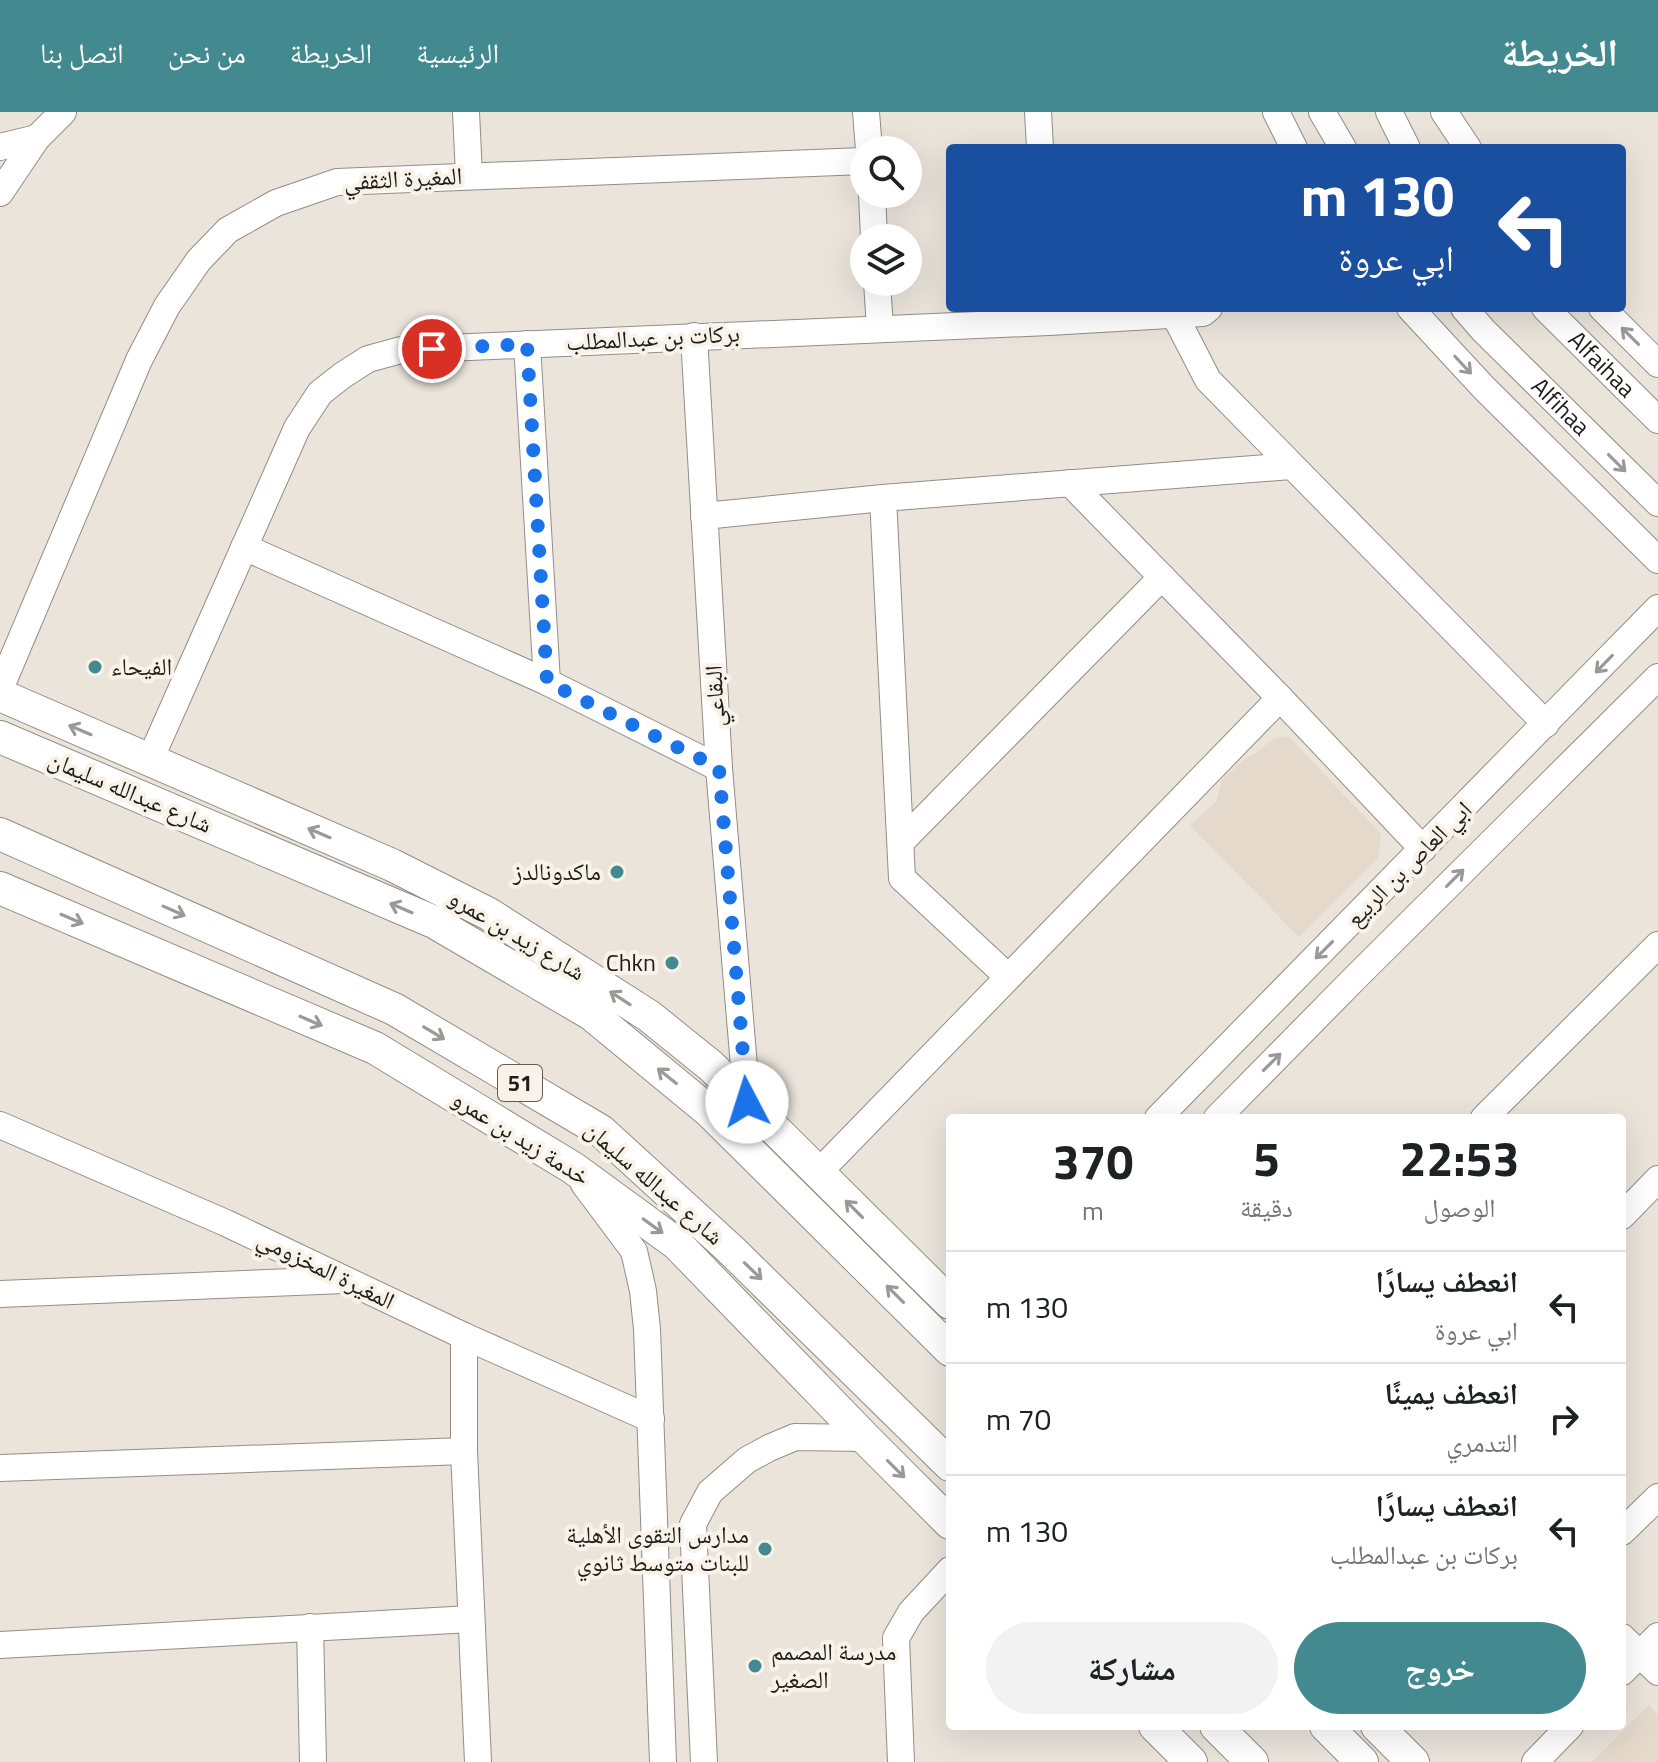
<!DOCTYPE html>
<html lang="ar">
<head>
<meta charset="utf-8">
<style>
	body { margin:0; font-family:"Titillium Web","Noto Naskh Arabic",sans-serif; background:#f2f2f2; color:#202124; direction:rtl; height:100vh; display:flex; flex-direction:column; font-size:30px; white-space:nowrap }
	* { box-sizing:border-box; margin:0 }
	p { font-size:26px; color:#757577 }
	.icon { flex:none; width:44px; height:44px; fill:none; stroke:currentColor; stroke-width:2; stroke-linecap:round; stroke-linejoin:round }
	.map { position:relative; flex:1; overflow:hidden; direction:ltr }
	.sheet { position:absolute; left:946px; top:1002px; width:680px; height:616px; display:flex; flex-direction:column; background:#fff; border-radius:8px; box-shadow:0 8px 32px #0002; direction:rtl }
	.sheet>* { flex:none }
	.hud { position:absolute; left:946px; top:32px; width:680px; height:168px; border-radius:8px; box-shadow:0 8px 32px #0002; direction:rtl; background:#1a4fa0; color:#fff; overflow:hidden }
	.tools { position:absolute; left:850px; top:24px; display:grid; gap:16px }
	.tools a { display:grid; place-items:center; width:72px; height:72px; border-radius:50%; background:#fff; box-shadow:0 8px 32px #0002; font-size:40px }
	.pin { position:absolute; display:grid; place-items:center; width:68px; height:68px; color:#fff; margin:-34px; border:4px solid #fff; border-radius:50%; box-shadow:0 2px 8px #0007 }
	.me { position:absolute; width:88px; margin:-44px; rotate:355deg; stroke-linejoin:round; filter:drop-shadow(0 0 6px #0008) }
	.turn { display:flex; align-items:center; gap:28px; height:168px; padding:0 40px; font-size:36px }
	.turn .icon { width:104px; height:104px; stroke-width:2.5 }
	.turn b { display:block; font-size:56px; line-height:68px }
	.eta { display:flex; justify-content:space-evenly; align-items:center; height:136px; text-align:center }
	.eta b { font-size:48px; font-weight:700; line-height:56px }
	.action { display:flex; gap:16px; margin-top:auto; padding:16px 40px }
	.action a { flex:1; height:92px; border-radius:48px; background:#428a8f; color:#fff; font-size:32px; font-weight:700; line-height:92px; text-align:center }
	.action a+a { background:#f2f2f2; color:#202124 }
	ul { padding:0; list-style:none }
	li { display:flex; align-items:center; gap:24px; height:112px; padding:0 40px; border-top:2px solid #e0e0e0 }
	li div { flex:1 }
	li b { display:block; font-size:30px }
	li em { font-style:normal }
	header { display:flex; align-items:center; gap:48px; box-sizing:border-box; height:112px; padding:0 40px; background:#428a8f; color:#fff }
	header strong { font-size:38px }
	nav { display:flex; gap:44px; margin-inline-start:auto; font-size:28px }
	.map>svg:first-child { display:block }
	.built { fill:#e4d9ca }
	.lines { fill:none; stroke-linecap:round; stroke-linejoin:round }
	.minor-casing { stroke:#938d85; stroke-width:28 }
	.major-casing { stroke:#938d85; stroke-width:34 }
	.minor { stroke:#fff; stroke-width:26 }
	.major { stroke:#fff; stroke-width:32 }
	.oneway { stroke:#9a9998 }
	.route { stroke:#1a73e8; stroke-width:14; stroke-dasharray:0 25.2 }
	.poi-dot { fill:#428a8f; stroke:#f8f2e8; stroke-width:3 }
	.labels { text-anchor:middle; stroke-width:8; stroke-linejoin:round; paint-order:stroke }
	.shield { fill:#f8f2e8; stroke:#605d58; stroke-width:2 }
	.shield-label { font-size:22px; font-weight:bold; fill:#1f1d1a }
	.street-label { font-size:24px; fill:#1f1d1a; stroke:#f8f2e8 }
	.poi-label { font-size:24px; fill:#1f1d1a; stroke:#f8f2e8; text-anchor:end }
</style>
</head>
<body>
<header>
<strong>الخريطة</strong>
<nav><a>الرئيسية</a><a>الخريطة</a><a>من نحن</a><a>اتصل بنا</a></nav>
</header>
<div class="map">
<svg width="1658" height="1650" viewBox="0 0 1658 1650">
	<rect width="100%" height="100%" fill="#eae4db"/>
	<path class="built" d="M1289 625 1381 722 1378 746 1299 825 1190 713 1216 690 1222 668 1247 645 1253 643 1275 626Z
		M1649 1593 1658 1603V1650H1592Z"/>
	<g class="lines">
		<g class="minor-casing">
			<g id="minor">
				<path d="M466 0 469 63"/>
				<path d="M866 0 869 38"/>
				<path d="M1038 0 1040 36"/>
				<path d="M1276 0 1294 36"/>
				<path d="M1322 0 1343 36"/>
				<path d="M1389 0 1407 36"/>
				<path d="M1444 0 1468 36"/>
				<path d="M0 35 37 26"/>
				<path d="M0 81 37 26 63 0"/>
				<path d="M872 82 874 126"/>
				<path d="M877 170 880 216"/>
				<path d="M1410 196 1484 276 1658 448"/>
				<path id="s1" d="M1464 196 1483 218 1658 391"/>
				<path id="s2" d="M1545 196 1658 308"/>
				<path d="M1602 196 1658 252"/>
				<path d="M1174 202 1208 268 1546 612"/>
				<path d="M694 224 719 656 747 990"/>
				<path d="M527 232 547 570"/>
				<path d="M1070 371 1280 586 1423 737"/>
				<path d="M883 386 902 766 1008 865"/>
				<path d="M704 404 883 386 1291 354"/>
				<path d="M244 435 547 570 719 656"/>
				<path d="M0 577 139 248 167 194 199 148 228 118 276 91 337 70 864 49"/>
				<path d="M150 648 297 316 320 281 343 263 368 247 401 238 1049 210 1203 201 1209 196"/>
				<path d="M901 730 1162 465"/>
				<path d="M1158 1006 1658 496"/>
				<path d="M1217 1006 1357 864 1658 565"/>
				<path d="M1484 1006 1658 833"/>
				<path d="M0 1013 226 1111 464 1224 651 1307"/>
				<path d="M818 1061 1280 586"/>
				<path d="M584 1072 634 1139 643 1179 647 1217 663 1650"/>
				<path d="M1622 1104 1658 1067"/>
				<path d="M0 1182 343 1168"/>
				<path d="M464 1224V1339L478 1650"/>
				<path d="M0 1356 464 1339"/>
				<path d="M1622 1420 1658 1385"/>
				<path d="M310 1515 313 1650"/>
				<path d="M1622 1525 1658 1560"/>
				<path d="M0 1533 471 1507"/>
				<path d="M1622 1560 1658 1524"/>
				<path d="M704 1650 693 1412 710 1380 747 1348 769 1336 795 1325 865 1326"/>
				<path d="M901 1650 896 1526 911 1500 950 1458"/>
				<path d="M1535 1650 1570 1614"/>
			</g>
		</g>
		<g class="major-casing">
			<path id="major" d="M0 583 392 753 489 802 649 904 711 954 950 1191
				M0 625 434 810 591 902 710 1000 950 1238
				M0 722 394 897 601 1019 730 1137 950 1353
				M0 776 375 936 573 1056 677 1132 865 1326 950 1411
				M1155 1614 1191 1650
				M1216 1614 1252 1650
				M1326 1614 1362 1650
				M1377 1614 1413 1650"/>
		</g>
		<use href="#minor" class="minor"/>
		<use href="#major" class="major"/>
	</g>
	<defs><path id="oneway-shaft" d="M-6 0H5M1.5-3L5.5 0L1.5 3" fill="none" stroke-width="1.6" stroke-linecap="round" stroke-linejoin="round" transform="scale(2)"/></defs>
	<g class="oneway">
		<use href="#oneway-shaft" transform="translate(1630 224) rotate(-135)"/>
		<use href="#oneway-shaft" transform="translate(1463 253) rotate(47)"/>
		<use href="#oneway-shaft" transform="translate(1617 351) rotate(45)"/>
		<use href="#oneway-shaft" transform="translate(1604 552) rotate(134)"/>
		<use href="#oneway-shaft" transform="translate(80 618) rotate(-157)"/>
		<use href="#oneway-shaft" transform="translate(319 721) rotate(-157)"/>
		<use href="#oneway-shaft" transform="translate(1455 766) rotate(-45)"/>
		<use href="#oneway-shaft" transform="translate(401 796) rotate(-157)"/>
		<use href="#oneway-shaft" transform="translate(174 799) rotate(24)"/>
		<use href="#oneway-shaft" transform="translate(72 807) rotate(23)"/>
		<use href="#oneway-shaft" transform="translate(1324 838) rotate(135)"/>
		<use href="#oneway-shaft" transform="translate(620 886) rotate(-147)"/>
		<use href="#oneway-shaft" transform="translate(311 909) rotate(23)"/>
		<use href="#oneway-shaft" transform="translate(434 921) rotate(31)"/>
		<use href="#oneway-shaft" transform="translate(1272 950) rotate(-45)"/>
		<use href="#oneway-shaft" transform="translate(667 964) rotate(-141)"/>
		<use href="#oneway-shaft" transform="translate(854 1097) rotate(-135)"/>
		<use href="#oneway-shaft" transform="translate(653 1114) rotate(36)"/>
		<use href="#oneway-shaft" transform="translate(753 1159) rotate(44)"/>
		<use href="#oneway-shaft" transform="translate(895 1182) rotate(-135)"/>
		<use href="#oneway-shaft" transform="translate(896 1357) rotate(45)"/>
	</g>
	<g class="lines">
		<path class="route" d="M432 237 527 232 547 570 719 656 747 990"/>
	</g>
	<g class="poi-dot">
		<circle cx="95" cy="555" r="8"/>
		<circle cx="617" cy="760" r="8"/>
		<circle cx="672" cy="851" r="8"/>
		<circle cx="765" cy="1437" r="8"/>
		<circle cx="755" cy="1554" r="8"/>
	</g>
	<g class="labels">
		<rect class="shield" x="498" y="953" width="44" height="36" rx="6"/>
		<g class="shield-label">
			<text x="520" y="979">51</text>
		</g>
		<g class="street-label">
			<text transform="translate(403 67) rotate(-3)" y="8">المغيرة الثقفي</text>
			<text transform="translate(653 226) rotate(-3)" y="8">بركات بن عبدالمطلب</text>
			<text dy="8" stroke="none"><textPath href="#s2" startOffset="80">Alfaihaa</textPath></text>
			<text dy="8" stroke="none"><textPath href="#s1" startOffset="138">Alfihaa</textPath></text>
			<text transform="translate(715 584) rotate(-93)" y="8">البقاعي</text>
			<text transform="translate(130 680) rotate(23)" y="8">شارع عبدالله سليمان</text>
			<text transform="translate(1409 752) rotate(-45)" y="8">ابي العاص بن الربيع</text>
			<text transform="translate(517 823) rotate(31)" y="8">شارع زيد بن عمرو</text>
			<text transform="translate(521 1026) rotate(32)" y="8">خدمة زيد بن عمرو</text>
			<text transform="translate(654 1071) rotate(41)" y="8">شارع عبدالله سليمان</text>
			<text transform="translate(326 1158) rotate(26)" y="8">المغيرة المخزومي</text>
		</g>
		<g class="poi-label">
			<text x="111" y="563" text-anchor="start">الفيحاء</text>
			<text x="601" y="768">ماكدونالدز</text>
			<text x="656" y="859">Chkn</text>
			<text x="749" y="1431">مدارس التقوى الأهلية<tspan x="749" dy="28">للبنات متوسط ثانوي</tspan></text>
			<text x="771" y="1548" text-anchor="start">مدرسة المصمم<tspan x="771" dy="28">الصغير</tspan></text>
		</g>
	</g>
</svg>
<div class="tools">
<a><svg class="icon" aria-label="search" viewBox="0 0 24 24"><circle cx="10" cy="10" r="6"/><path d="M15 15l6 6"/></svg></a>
<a><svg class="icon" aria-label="layers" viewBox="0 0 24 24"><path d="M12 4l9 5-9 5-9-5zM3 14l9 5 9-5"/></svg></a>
</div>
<div class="pin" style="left:432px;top:237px;background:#d93025"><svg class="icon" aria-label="arrive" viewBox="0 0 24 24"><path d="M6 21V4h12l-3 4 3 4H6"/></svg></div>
<svg class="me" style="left:747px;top:990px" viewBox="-20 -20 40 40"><circle r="19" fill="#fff"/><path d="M0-13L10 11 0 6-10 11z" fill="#1a73e8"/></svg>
<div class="hud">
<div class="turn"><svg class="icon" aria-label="left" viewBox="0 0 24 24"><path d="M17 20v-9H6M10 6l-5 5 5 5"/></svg><div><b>130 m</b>ابي عروة</div></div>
</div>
<section class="sheet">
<div class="eta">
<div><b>22:53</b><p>الوصول</p></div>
<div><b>5</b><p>دقيقة</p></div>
<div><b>370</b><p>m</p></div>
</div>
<ul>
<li><svg class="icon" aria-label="left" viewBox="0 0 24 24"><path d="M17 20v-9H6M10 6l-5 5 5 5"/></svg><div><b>انعطف يسارًا</b><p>ابي عروة</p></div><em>130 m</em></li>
<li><svg class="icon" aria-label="right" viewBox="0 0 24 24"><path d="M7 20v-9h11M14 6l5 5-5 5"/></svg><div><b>انعطف يمينًا</b><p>التدمري</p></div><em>70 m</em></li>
<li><svg class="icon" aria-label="left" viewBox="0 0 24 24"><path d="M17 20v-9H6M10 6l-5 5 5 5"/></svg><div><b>انعطف يسارًا</b><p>بركات بن عبدالمطلب</p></div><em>130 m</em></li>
</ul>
<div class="action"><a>خروج</a><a>مشاركة</a></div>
</section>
</div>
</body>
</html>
